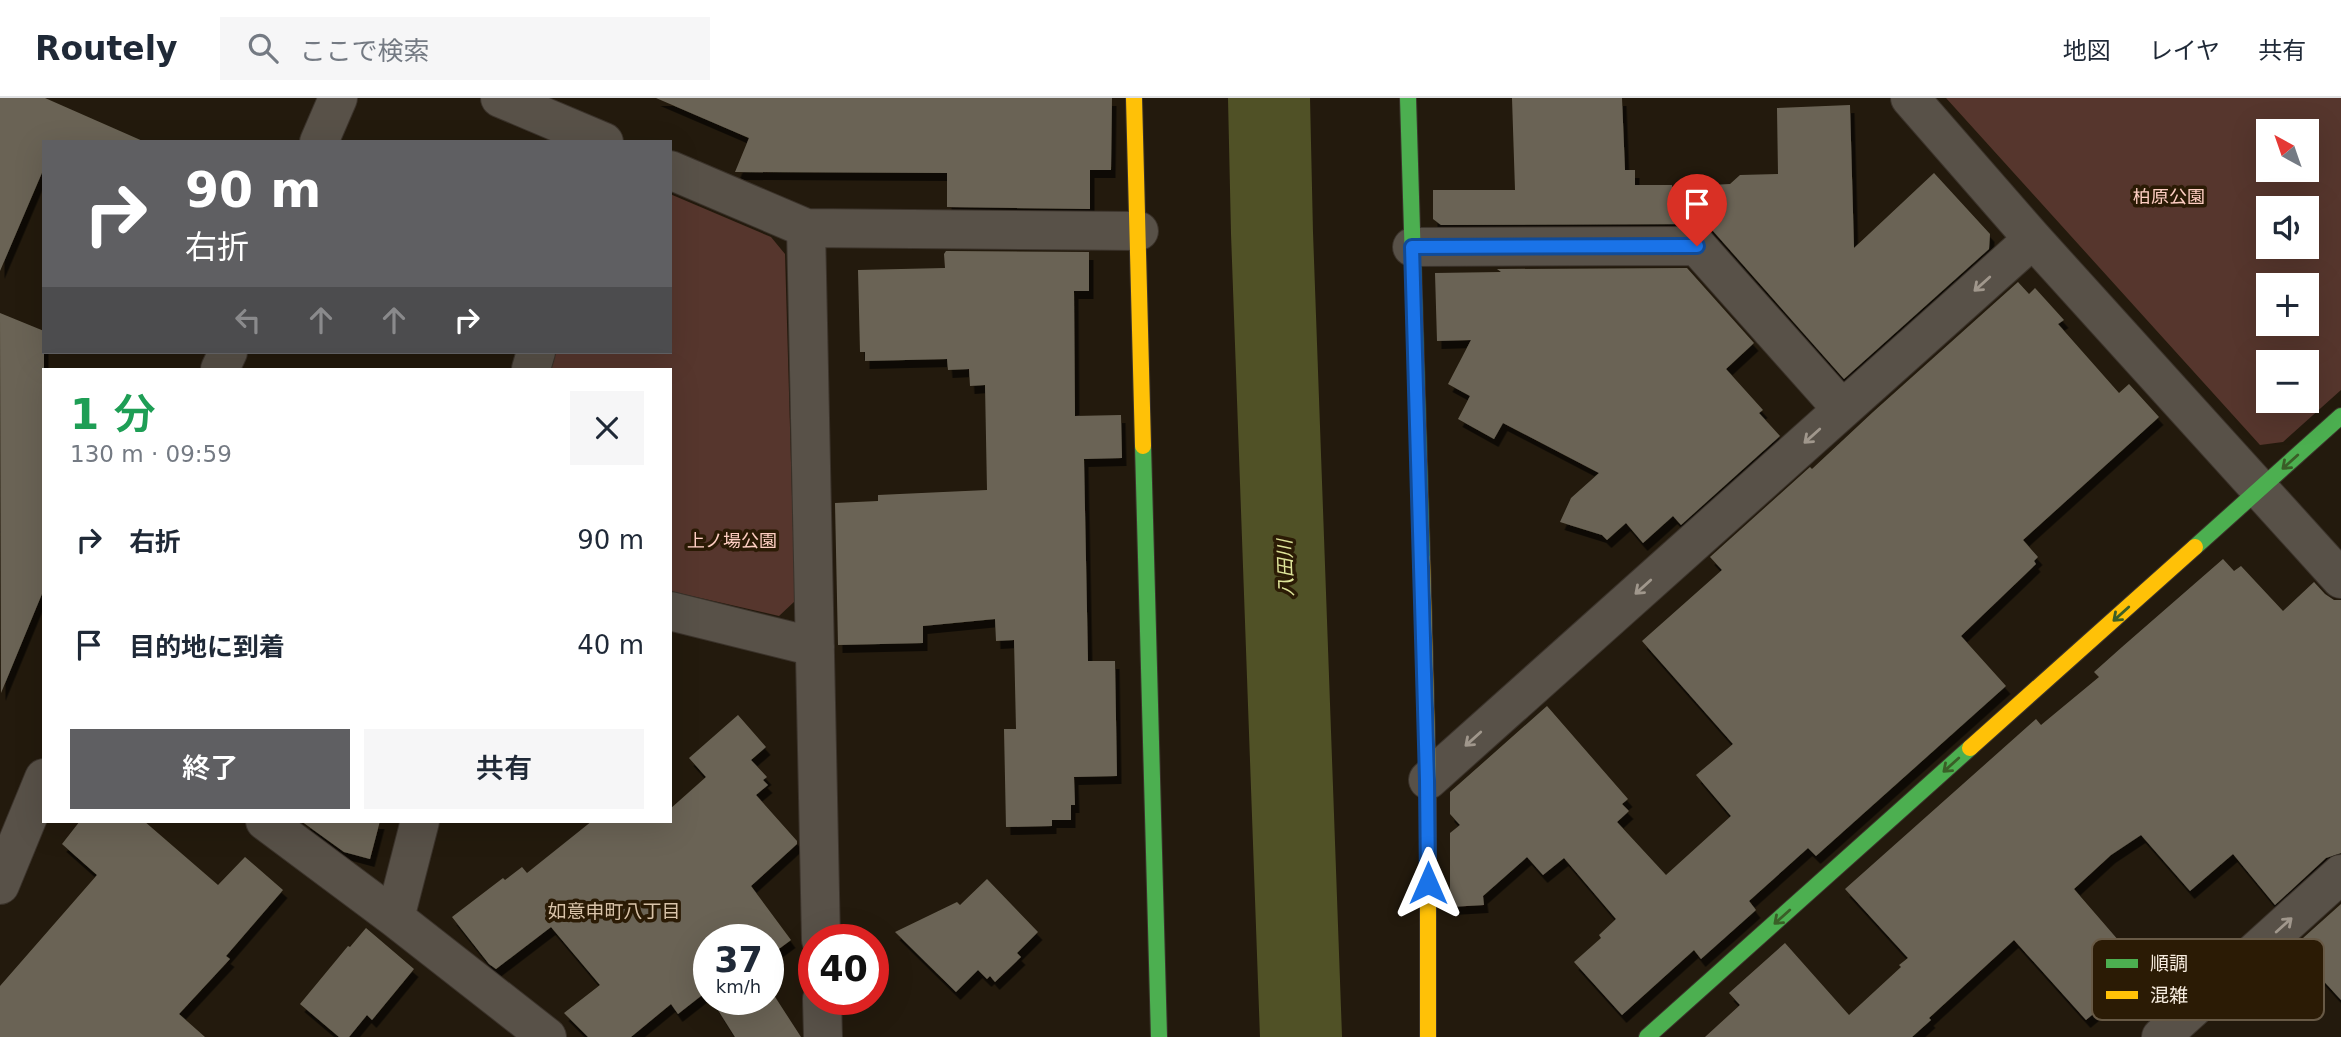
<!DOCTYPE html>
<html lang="ja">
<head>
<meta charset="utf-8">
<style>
	body { margin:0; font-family:"DejaVu Sans","Noto Sans JP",sans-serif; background:#f6f6f7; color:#1f2937; height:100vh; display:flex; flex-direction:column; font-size:26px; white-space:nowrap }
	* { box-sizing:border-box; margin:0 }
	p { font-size:23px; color:#747a83 }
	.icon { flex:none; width:38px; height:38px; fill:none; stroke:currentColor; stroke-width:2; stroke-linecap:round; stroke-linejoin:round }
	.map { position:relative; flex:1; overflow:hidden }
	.details { position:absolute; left:42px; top:270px; width:630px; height:455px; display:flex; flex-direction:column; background:#fff; border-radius:0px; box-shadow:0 7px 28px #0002 }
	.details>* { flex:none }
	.guide { position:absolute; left:42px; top:42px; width:630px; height:214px; border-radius:0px; box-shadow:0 7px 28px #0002; background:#5f5f62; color:#fff; overflow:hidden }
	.needle { width:46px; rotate:320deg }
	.buttons { position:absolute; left:2256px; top:21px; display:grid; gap:14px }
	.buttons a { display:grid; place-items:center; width:63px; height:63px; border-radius:0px; background:#fff; box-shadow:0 7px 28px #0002; font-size:35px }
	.speed { position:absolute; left:693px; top:826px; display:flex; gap:14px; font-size:35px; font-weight:700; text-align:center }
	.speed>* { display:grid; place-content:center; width:91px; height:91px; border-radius:50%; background:#fff; box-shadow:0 7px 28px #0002; line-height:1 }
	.speed small { font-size:18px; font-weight:400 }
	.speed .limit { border:10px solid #d22; background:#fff; color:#111 }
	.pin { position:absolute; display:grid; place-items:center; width:60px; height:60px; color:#fff; margin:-72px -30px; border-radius:50% 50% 50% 0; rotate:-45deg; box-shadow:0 0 7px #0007 }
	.pin .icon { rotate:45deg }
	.me { position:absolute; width:77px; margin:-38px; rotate:0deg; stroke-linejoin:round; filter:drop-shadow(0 0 5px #0008) }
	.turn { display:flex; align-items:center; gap:24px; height:147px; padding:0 28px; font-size:32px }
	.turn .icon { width:91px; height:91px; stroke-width:2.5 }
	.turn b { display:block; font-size:49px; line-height:60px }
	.lanes { display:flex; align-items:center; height:66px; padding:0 28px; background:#0003; justify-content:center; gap:35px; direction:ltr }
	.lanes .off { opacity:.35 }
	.round { display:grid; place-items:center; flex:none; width:74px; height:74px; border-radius:0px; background:#f6f6f7 }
	.head { display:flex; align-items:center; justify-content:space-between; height:119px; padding:0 28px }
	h1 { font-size:42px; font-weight:600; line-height:52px; color:#1e9e55 }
	.button { display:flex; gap:14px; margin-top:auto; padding:14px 28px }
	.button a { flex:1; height:80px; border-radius:0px; background:#5f5f62; color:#fff; font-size:28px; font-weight:600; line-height:80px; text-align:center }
	.button a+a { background:#f6f6f7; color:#1f2937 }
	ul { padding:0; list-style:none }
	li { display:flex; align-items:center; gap:21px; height:105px; padding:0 28px }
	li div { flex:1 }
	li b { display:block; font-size:26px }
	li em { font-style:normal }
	header { display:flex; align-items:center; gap:42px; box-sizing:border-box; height:98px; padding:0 35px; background:#fff; border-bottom:2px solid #e0e1e3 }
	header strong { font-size:33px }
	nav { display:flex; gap:38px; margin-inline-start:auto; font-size:24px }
	.search { width:490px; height:63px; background:#f6f6f7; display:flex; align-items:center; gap:18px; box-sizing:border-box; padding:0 24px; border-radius:0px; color:#747a83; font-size:26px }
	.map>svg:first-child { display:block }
	.green { fill:#56362d; fill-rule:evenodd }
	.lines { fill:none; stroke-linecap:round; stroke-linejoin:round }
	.river { stroke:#505126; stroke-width:82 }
	.building { fill:#6b6455; filter:url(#shadow) }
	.street-casing { stroke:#3b332b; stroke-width:40 }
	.fast-casing { stroke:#3b332b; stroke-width:18 }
	.slow-casing { stroke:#3b332b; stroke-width:18 }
	.street { stroke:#585148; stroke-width:38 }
	.fast { stroke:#4caf50; stroke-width:16 }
	.slow { stroke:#ffc107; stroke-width:16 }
	.oneway { stroke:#a0978c }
	.oneway2 { stroke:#3a5e27 }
	.route-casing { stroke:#114b97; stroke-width:18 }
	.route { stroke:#1a73e8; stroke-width:12 }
	.labels { text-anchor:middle; stroke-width:7; stroke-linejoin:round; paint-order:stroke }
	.park-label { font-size:18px; fill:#fecec2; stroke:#2b1b05 }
	.water-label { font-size:19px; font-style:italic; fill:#dfe59a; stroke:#2b1b05 }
	.neighbourhood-label { font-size:19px; fill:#d9c3a9; stroke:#2b1b05 }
	.key { fill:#2b1b05; stroke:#685a46; stroke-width:2 }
	.key-label { font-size:19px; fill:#f7ecdf }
</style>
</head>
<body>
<header>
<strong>Routely</strong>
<div class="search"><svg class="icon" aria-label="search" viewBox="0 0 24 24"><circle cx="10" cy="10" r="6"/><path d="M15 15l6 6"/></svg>ここで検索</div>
<nav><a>地図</a><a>レイヤ</a><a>共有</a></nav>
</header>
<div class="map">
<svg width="2341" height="939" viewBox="0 0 2341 939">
	<defs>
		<filter id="shadow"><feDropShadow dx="4.5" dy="8" stdDeviation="0" flood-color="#0009"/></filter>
	</defs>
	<rect width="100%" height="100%" fill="#231a0d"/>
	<path class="green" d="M1946 0H2341V292L2283 344 2260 347ZM2268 33H2306V72H2268ZM2268 110H2306V149H2268ZM2268 187H2306V226H2268ZM2268 264H2306V303H2268Z
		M670 96 771 139 785 156 795 503 779 518 670 493V271H548L553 254H670Z"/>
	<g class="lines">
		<path class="river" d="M1269 0 1272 135 1301 939"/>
	</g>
	<path class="building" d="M0 0H45L145 44H44V70L0 173Z
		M656 0H1112L1111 72H1090V111L947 109V75L735 74 749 40Z
		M1512 0H1622L1625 72H1635V87H1672V89L1730 86 1740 77 1778 76 1777 10 1850 7 1854 150 1934 75 1990 136 1989 151 1844 281 1713 133 1705 128 1697 126 1441 127 1433 121V92H1515Z
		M946 153 1089 154V193H1074L1075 318 1121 317 1122 360 1084 361 1088 563H1115L1117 678 1074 679 1075 707H1071V722H1052V728L1006 729 1004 631H1016L1014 542 996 543 995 521 923 528V545L838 547 835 405 878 403V397L987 392 985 287 970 288 969 271 948 272 947 261 865 263V254H860L858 172 945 170 944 156Z
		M1687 170 1754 245 1726 271 1763 312 1759 315 1780 338 1681 427 1673 418 1643 445 1626 425 1607 442 1602 437 1560 424 1571 400 1599 375 1503 325 1494 341 1458 321 1470 298 1448 286 1471 242 1437 243 1435 175 1501 174 1497 171Z
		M2018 184 2029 196 2035 190 2064 222 2058 226 2119 295 2129 286 2159 319 2023 442 2038 459 2034 463 2036 466 1961 538 2006 588 1816 758 1808 750 1749 803 1756 812 1701 861 1694 852 1622 917 1574 864 1601 840 1599 837 1616 821 1564 760 1543 777 1527 759 1483 798 1484 807 1450 809V735L1460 727 1450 716V694L1547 608 1628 701 1622 706 1629 713 1617 724 1666 777 1731 718 1696 677 1733 646 1642 543 1722 472 1710 459 1810 369 1812 371 1873 314Z
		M0 215 44 233V491L1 595Z
		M2223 461 2234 473 2241 468 2283 513 2314 484 2325 496 2334 502H2341V755L2326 760 2275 807 2233 756 2190 793 2141 737 2111 757 2074 791 2145 873 2086 922 2014 842 1929 920 1931 922 1912 939H1705L1740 907 1729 895 1785 845 1849 917 1901 869 1899 867 1908 860 1845 791 2036 621 2041 627 2099 579 2094 574 2122 549Z
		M738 617 766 649 751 662 767 679 763 682 768 687 756 697 797 743V746L751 788 791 842 768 859V842H709V898L706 894 678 916 671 906 631 939H588L564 915 600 887 551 829 496 871 489 866 452 819 503 780 505 782 522 769 527 775 592 723H670V711L706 679 689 660Z
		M80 723H144L218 787 245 759 283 792 226 858 230 861 179 916 205 939H0V888L97 777 62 746Z
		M301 723H380L370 761 344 754Z
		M987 781 1038 834 1017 855 1021 859 995 884 990 878 987 881 978 872 956 894 895 834 957 804 960 807Z
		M2341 806V902L2297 854 2307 845 2303 840Z
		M366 830 414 871 372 922 367 917 349 939H339L300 906 348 848 350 849Z
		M768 888 801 939H735L711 901H768Z"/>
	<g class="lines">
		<g class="street-casing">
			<path id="street" d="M500 0 604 44
				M1910 0 2033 141 2341 481
				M319 44 338 0
				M670 72 806 130 1139 133
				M806 130 821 842
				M1412 149 1697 148 1842 311
				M220 271 228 254
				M531 271 536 254
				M670 513 815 549
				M1428 682 2033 141
				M265 723 395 820 547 939
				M0 787 44 680
				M395 820 420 723
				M822 901 823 939
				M2161 939 2341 776"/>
		</g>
		<g class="fast-casing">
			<path id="fast" d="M1408 0 1422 461
				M1143 348 1159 939
				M2195 449 2341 318
				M1647 939 1970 650"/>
		</g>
		<g class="slow-casing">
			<path id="slow" d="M1134 0 1143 348
				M1422 461 1428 682V939
				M1970 650 2195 449"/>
		</g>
		<use href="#street" class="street"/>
		<use href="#fast" class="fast"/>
		<use href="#slow" class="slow"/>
	</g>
	<defs><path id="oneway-shaft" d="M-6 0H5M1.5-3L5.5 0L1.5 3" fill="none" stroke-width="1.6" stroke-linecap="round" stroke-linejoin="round" transform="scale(1.75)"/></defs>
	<g class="oneway">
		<use href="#oneway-shaft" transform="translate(1982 186) rotate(138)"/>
		<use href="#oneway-shaft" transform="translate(1812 338) rotate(138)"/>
		<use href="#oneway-shaft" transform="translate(1643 489) rotate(138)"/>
		<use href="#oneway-shaft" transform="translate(1473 641) rotate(138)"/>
		<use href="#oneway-shaft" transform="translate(2284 827) rotate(-42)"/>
	</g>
	<g class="oneway2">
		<use href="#oneway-shaft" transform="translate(2290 364) rotate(138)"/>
		<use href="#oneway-shaft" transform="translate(2121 516) rotate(138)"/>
		<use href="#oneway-shaft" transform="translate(1951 667) rotate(138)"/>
		<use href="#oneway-shaft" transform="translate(1782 819) rotate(138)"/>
	</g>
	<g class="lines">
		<g class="route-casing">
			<path id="route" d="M1428 785 1427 682 1412 149 1697 148"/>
		</g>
		<use href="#route" class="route"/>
	</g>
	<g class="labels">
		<g class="park-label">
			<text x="2169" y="105">柏原公園</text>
			<text x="732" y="449">上ノ場公園</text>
		</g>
		<g class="water-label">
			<text transform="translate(1285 470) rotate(-92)" y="7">八田川</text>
		</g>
		<g class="neighbourhood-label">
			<text x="614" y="820">如意申町八丁目</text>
		</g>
	</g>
	<rect x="2092" y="841" width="232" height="81" rx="10" class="key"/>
	<rect x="2106" y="861" width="32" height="9" fill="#4caf50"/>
	<rect x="2106" y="893" width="32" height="8" fill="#ffc107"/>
	<g class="key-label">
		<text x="2150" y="872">順調</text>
		<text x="2150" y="904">混雑</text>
	</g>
</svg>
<div class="buttons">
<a><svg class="needle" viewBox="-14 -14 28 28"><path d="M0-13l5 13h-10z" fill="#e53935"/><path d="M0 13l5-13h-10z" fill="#747a83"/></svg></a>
<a><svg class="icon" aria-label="sound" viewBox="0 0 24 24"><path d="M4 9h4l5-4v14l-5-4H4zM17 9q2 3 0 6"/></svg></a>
<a>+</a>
<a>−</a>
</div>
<div class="speed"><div>37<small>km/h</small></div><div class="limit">40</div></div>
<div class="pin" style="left:1697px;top:148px;background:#d93025"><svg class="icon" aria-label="arrive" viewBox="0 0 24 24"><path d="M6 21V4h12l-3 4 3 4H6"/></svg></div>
<svg class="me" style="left:1428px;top:785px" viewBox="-20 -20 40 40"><path d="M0-17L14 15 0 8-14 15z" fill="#1a73e8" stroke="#fff" stroke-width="4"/></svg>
<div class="guide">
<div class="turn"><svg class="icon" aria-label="right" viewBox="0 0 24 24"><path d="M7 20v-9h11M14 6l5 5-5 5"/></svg><div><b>90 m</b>右折</div></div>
<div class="lanes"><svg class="icon off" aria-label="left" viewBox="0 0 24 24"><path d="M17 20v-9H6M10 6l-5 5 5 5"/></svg><svg class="icon off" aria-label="ahead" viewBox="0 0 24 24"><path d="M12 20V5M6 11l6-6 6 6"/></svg><svg class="icon off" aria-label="ahead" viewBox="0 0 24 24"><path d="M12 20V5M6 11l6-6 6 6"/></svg><svg class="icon" aria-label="right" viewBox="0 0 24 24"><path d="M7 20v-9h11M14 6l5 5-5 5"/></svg></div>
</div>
<section class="details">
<div class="head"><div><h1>1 分</h1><p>130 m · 09:59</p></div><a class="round"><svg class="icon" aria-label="close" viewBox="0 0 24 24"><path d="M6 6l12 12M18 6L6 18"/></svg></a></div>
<ul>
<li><svg class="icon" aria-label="right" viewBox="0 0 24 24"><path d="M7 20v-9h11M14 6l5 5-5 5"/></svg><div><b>右折</b></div><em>90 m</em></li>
<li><svg class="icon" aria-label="arrive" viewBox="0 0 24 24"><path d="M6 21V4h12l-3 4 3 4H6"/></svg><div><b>目的地に到着</b></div><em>40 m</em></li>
</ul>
<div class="button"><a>終了</a><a>共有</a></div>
</section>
</div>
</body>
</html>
